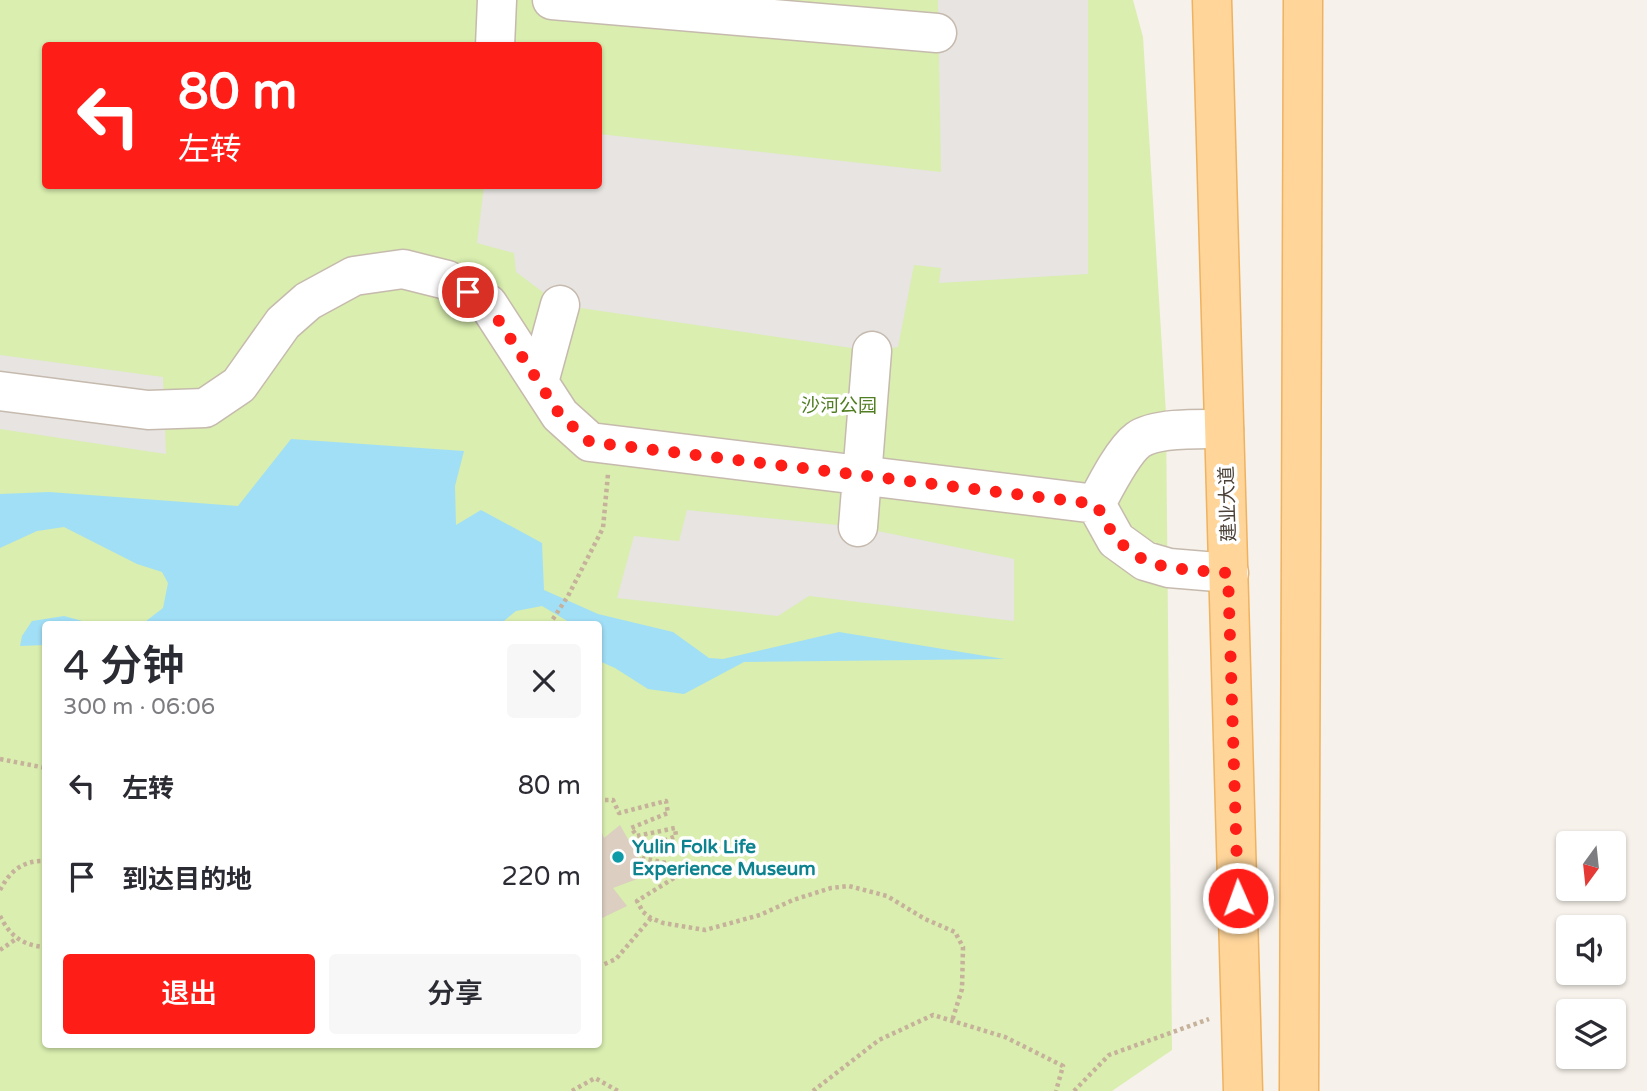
<!DOCTYPE html>
<html lang="zh">
<head>
<meta charset="utf-8">
<style>
	body { margin:0; font-family:"Varela Round","Noto Sans SC",sans-serif; background:#f7f7f7; color:#2b2b33; height:100vh; display:flex; flex-direction:column; font-size:26px; white-space:nowrap }
	* { box-sizing:border-box; margin:0 }
	p { font-size:23px; color:#7c7c81 }
	.icon { flex:none; width:38px; height:38px; fill:none; stroke:currentColor; stroke-width:2; stroke-linecap:round; stroke-linejoin:round }
	.map { position:relative; flex:1; overflow:hidden }
	.sheet { position:absolute; left:42px; top:621px; width:560px; height:427px; display:flex; flex-direction:column; background:#fff; border-radius:7px; box-shadow:0 2px 5px #0004 }
	.sheet>* { flex:none }
	.guide { position:absolute; left:42px; top:42px; width:560px; height:147px; border-radius:7px; box-shadow:0 2px 5px #0004; background:#ff1d18; color:#fff; overflow:hidden }
	.needle { width:46px; rotate:195deg }
	.tools { position:absolute; left:1556px; top:831px; display:grid; gap:14px }
	.tools a { display:grid; place-items:center; width:70px; height:70px; border-radius:7px; background:#fff; box-shadow:0 2px 5px #0004; font-size:35px }
	.pin { position:absolute; display:grid; place-items:center; width:60px; height:60px; color:#fff; margin:-30px; border:4px solid #fff; border-radius:50%; box-shadow:0 2px 7px #0007 }
	.me { position:absolute; width:77px; margin:-38px; rotate:358deg; stroke-linejoin:round; filter:drop-shadow(0 0 5px #0008) }
	.turn { display:flex; align-items:center; gap:24px; height:147px; padding:0 21px; font-size:32px }
	.turn .icon { width:91px; height:91px; stroke-width:2.5 }
	.turn b { display:block; font-size:49px; line-height:60px }
	.round { display:grid; place-items:center; flex:none; width:74px; height:74px; border-radius:7px; background:#f7f7f7 }
	.overview { display:flex; align-items:center; justify-content:space-between; height:119px; padding:0 21px }
	h1 { font-size:42px; font-weight:600; line-height:52px }
	.action { display:flex; gap:14px; margin-top:auto; padding:14px 21px }
	.action a { flex:1; height:80px; border-radius:7px; background:#ff1d18; color:#fff; font-size:28px; font-weight:600; line-height:80px; text-align:center }
	.action a+a { background:#f7f7f7; color:#2b2b33 }
	ul { padding:0; list-style:none }
	li { display:flex; align-items:center; gap:21px; height:91px; padding:0 21px }
	li div { flex:1 }
	li b { display:block; font-size:26px }
	li em { font-style:normal }
	.map>svg:first-child { display:block }
	.green { fill:#d9eeaf; fill-rule:evenodd }
	.parking { fill:#e7e4e1 }
	.water { fill:#a1dff7 }
	.building { fill:#dccec1 }
	.lines { fill:none; stroke-linecap:round; stroke-linejoin:round }
	.minor-casing { stroke:#c6baae; stroke-width:41 }
	.major-casing { stroke:#efb25f; stroke-width:41 }
	.path { stroke:#c6b19b; stroke-width:4.5; stroke-dasharray:3.5 3.5; stroke-linecap:butt }
	.minor { stroke:#fff; stroke-width:38 }
	.major { stroke:#ffd59a; stroke-width:38 }
	.route { stroke:#ff1d18; stroke-width:12; stroke-dasharray:0 21.6 }
	.culture-dot { fill:#0f9aa8; stroke:#fff; stroke-width:2.5 }
	.labels { text-anchor:middle; stroke-width:7; stroke-linejoin:round; paint-order:stroke }
	.park-label { font-size:19px; fill:#517e22; stroke:#fff }
	.street-label { font-size:19px; fill:#4b4137; stroke:#fff }
	.culture-label { font-size:19px; font-weight:bold; fill:#0d838f; stroke:#fff; text-anchor:start }
</style>
</head>
<body>
<div class="map">
<svg width="1647" height="1091" viewBox="0 0 1647 1091">
	<rect width="100%" height="100%" fill="#f6f1ea"/>
	<path class="green" d="M0 0H1133L1143 37 1166 414 1172 1050 1112 1091H0ZM46 46H598V186H46ZM46 625H598V1045H46Z"/>
	<path class="parking" d="M938 0H1088V274L939 283 941 268 914 265 898 347 872 351 560 305 516 272 514 253 477 243 484 186H598L599 134 941 172Z
		M0 355 163 377 166 454 0 429Z
		M687 510 858 527 1014 559V621L809 596 778 616 617 598 634 536 679 541Z"/>
	<path class="water" d="M291 439 464 451 455 486 456 525 481 510 542 543 544 590 598 614 673 632 709 658 723 659 839 632 1004 659 744 662 684 694 648 689 615 668 599 661 598 625H574L542 606 516 611 499 625H141L163 608 168 583 162 572 137 564 64 527 37 531 0 548V494L49 492 238 506Z
		M64 616 97 625H46L45 645 20 646 22 636 32 621Z"/>
	<path class="building" d="M598 822 604 838 620 825 648 875 613 888 627 906 598 920Z"/>
	<g class="lines">
		<g class="minor-casing">
			<path id="minor" d="M552 0 937 33
				M495 46 497 0
				M539 382 560 305
				M0 391 148 410 205 408 239 385 283 323 308 301 354 276 403 269 447 280 488 304 560 415 590 442 1096 504
				M1096 504C1105 487 1123 451 1138 440 1155 427 1203 429 1224 429
				M1096 504 1116 540 1145 561 1169 568 1229 573
				M858 527 872 351"/>
		</g>
		<g class="major-casing">
			<path id="major" d="M1212 0 1243 1091
				M1299 1091 1303 0"/>
		</g>
		<path class="path" d="M549 625 568 596 603 528 608 474
			M0 759 46 768
			M598 800H613L619 813 666 801 668 813 631 828 637 836 675 828 676 836 643 849 642 858 666 863 674 878 637 901 643 912 651 918 663 923 705 930 760 915 793 900 831 888 849 886 887 896 925 919 955 932 963 947 962 989 952 1021
			M0 890C10 871 23 860 46 861
			M0 916C10 936 23 946 46 947
			M0 950 16 939
			M598 967 616 959 651 918
			M572 1091 595 1078 618 1091
			M813 1091 879 1040 933 1015 1005 1037 1063 1066 1056 1091
			M1074 1091 1109 1055 1209 1019"/>
		<use href="#minor" class="minor"/>
		<use href="#major" class="major"/>
	</g>
	<g class="lines">
		<path class="route" d="M468 292 488 304 560 415 590 442 1096 504 1116 540 1145 561 1169 568 1228 573 1238 898"/>
	</g>
	<circle class="culture-dot" cx="618" cy="857" r="7"/>
	<g class="labels">
		<g class="park-label">
			<text x="839" y="412">沙河公园</text>
		</g>
		<g class="street-label">
			<text transform="translate(1227 504) rotate(-92)" y="7">建业大道</text>
		</g>
		<g class="culture-label">
			<text x="632" y="853">Yulin Folk Life<tspan x="632" dy="22">Experience Museum</tspan></text>
		</g>
	</g>
</svg>
<div class="tools">
<a><svg class="needle" viewBox="-14 -14 28 28"><path d="M0-13l5 13h-10z" fill="#e53935"/><path d="M0 13l5-13h-10z" fill="#7c7c81"/></svg></a>
<a><svg class="icon" aria-label="sound" viewBox="0 0 24 24"><path d="M4 9h4l5-4v14l-5-4H4zM17 9q2 3 0 6"/></svg></a>
<a><svg class="icon" aria-label="layers" viewBox="0 0 24 24"><path d="M12 4l9 5-9 5-9-5zM3 14l9 5 9-5"/></svg></a>
</div>
<div class="pin" style="left:468px;top:292px;background:#d93025"><svg class="icon" aria-label="arrive" viewBox="0 0 24 24"><path d="M6 21V4h12l-3 4 3 4H6"/></svg></div>
<svg class="me" style="left:1238px;top:898px" viewBox="-20 -20 40 40"><circle r="17" fill="#ff1d18" stroke="#fff" stroke-width="3"/><path d="M0-11L8 9 0 5-8 9z" fill="#fff"/></svg>
<div class="guide">
<div class="turn"><svg class="icon" aria-label="left" viewBox="0 0 24 24"><path d="M17 20v-9H6M10 6l-5 5 5 5"/></svg><div><b>80 m</b>左转</div></div>
</div>
<section class="sheet">
<div class="overview"><div><h1>4 分钟</h1><p>300 m · 06:06</p></div><a class="round"><svg class="icon" aria-label="close" viewBox="0 0 24 24"><path d="M6 6l12 12M18 6L6 18"/></svg></a></div>
<ul>
<li><svg class="icon" aria-label="left" viewBox="0 0 24 24"><path d="M17 20v-9H6M10 6l-5 5 5 5"/></svg><div><b>左转</b></div><em>80 m</em></li>
<li><svg class="icon" aria-label="arrive" viewBox="0 0 24 24"><path d="M6 21V4h12l-3 4 3 4H6"/></svg><div><b>到达目的地</b></div><em>220 m</em></li>
</ul>
<div class="action"><a>退出</a><a>分享</a></div>
</section>
</div>
</body>
</html>
